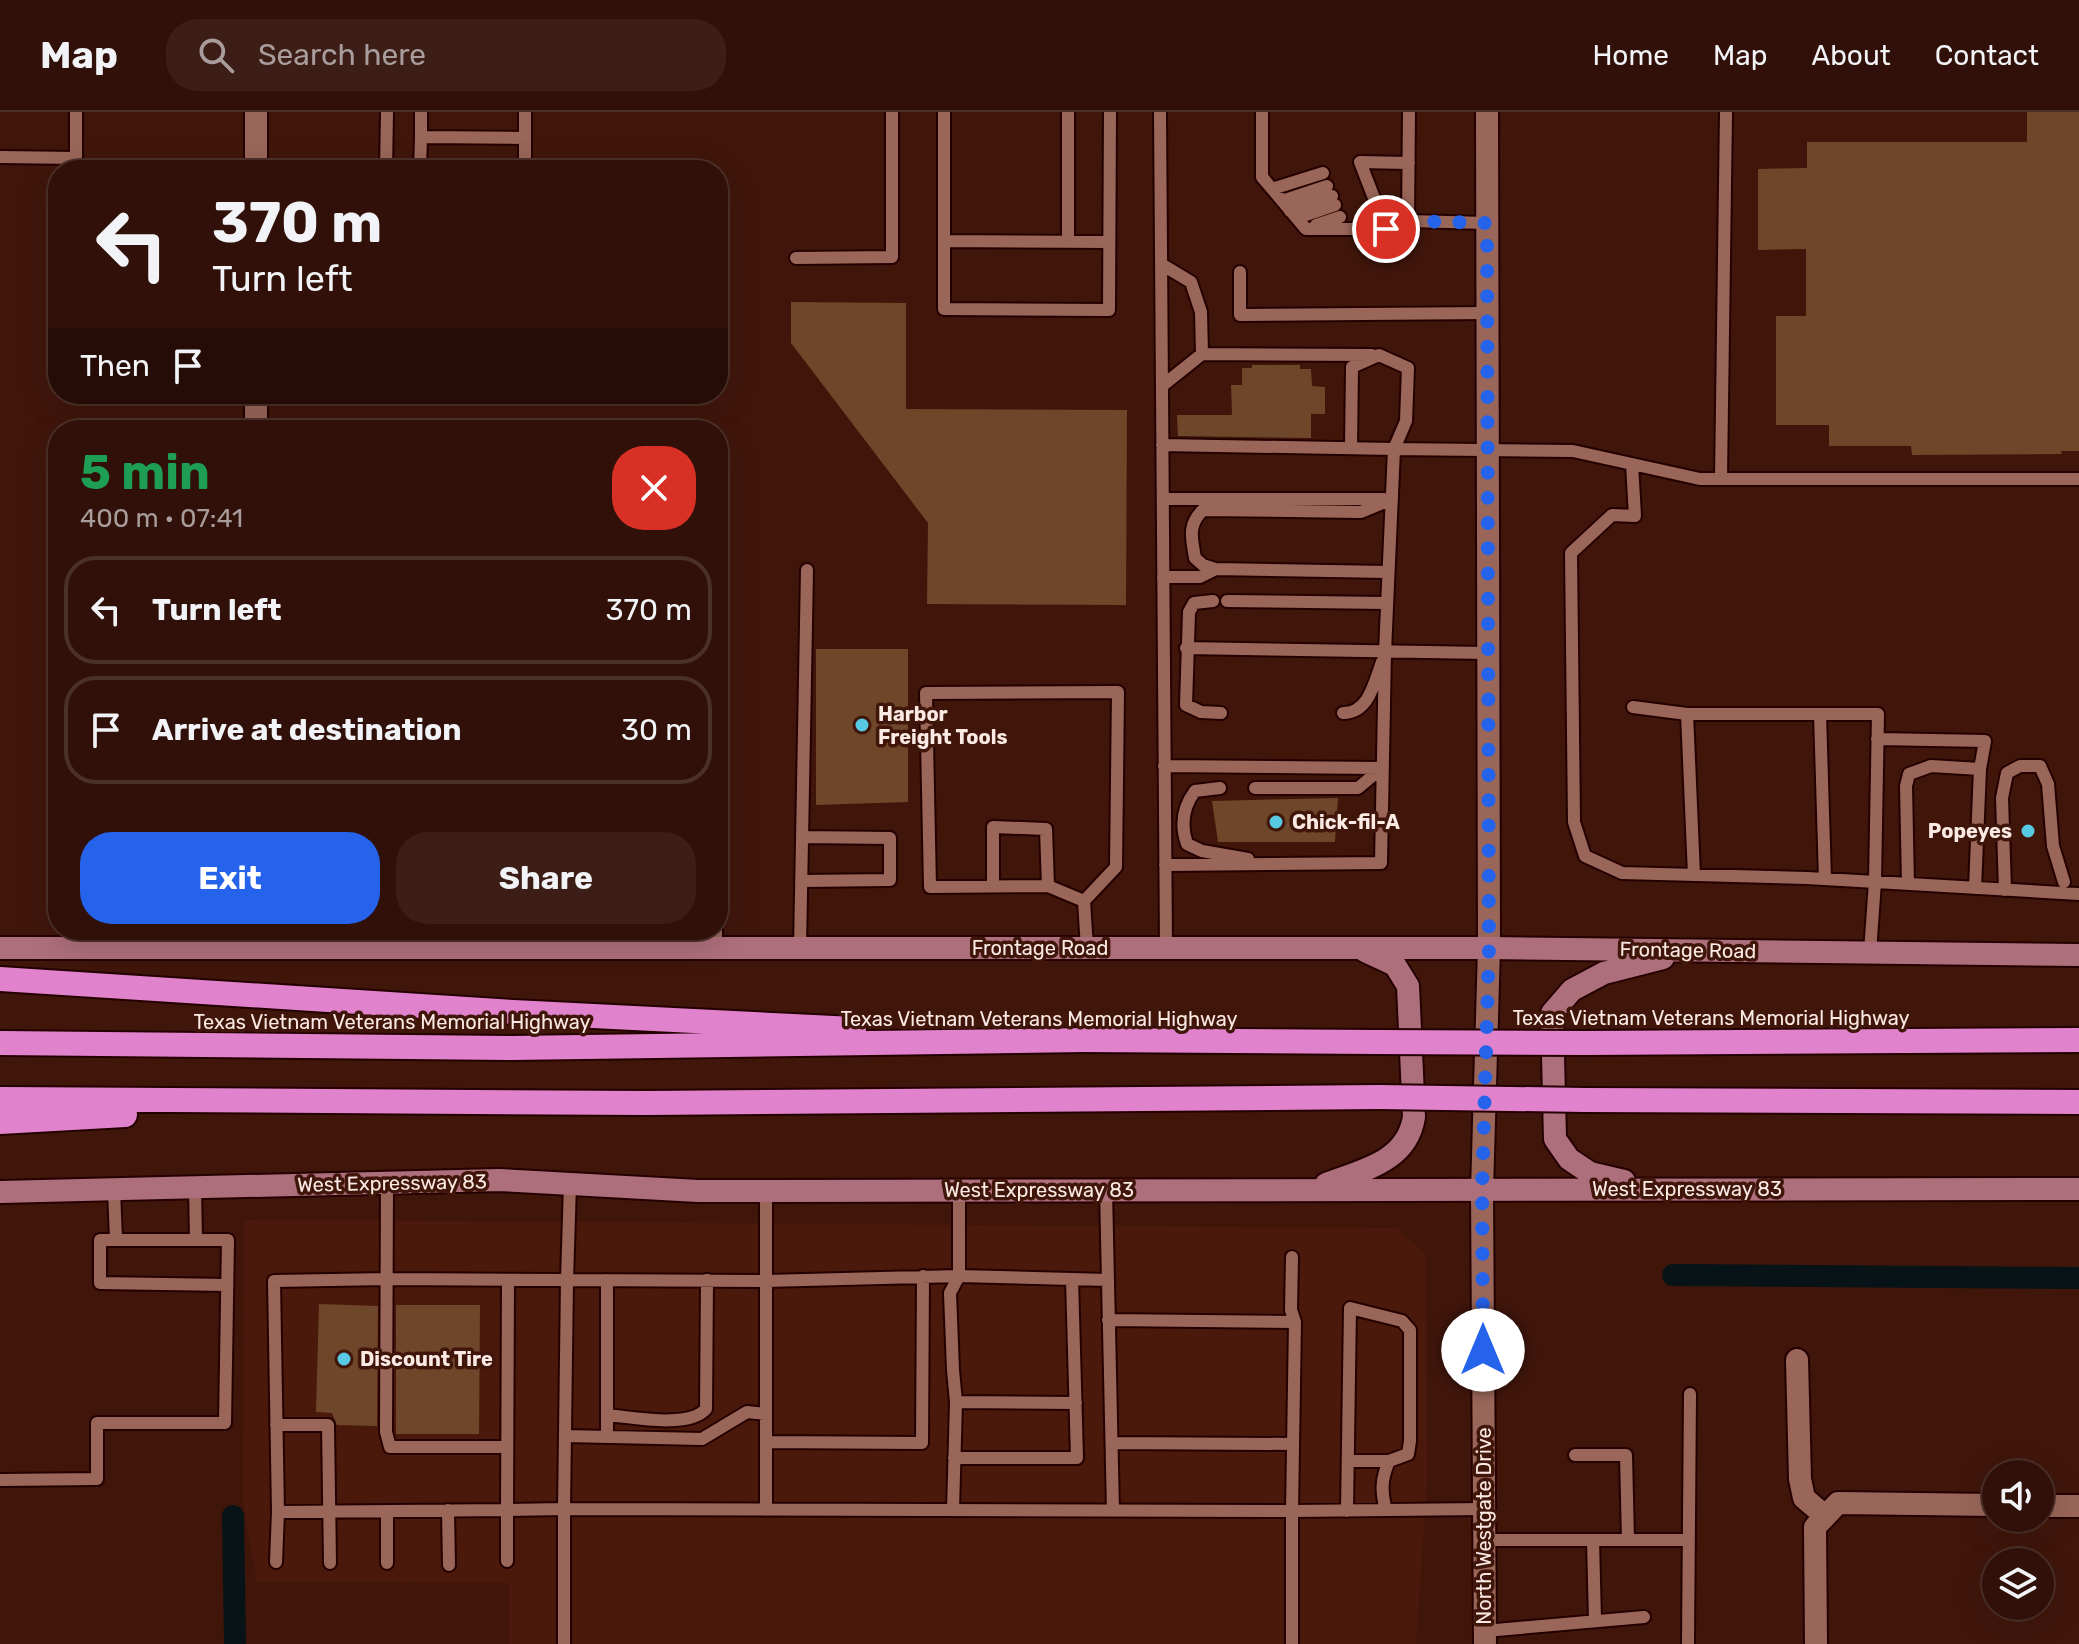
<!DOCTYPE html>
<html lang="en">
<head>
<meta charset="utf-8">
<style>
	body { margin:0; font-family:Rubik,sans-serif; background:#3c1e16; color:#f1f3f6; height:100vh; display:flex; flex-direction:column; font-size:30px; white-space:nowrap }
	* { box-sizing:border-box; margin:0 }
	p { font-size:26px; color:#a89d9c }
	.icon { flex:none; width:44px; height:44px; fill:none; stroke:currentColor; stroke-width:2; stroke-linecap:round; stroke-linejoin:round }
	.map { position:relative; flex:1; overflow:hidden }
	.side { position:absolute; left:48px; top:308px; width:680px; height:520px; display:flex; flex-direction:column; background:#301008; border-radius:32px; box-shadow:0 8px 32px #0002,0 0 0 2px #4b3029 }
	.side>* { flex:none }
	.top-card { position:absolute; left:48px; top:48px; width:680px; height:244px; border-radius:32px; box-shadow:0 8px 32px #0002,0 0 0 2px #4b3029; background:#301008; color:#f1f3f6; overflow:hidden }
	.controls { position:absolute; left:1982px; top:1348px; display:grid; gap:16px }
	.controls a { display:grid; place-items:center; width:72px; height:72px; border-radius:50%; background:#301008; box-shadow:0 8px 32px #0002,0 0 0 2px #4b3029; font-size:40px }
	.pin { position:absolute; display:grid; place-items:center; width:68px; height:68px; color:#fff; margin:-34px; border:4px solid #fff; border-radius:50%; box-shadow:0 2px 8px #0007 }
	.me { position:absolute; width:88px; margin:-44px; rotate:0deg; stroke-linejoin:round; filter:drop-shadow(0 0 6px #0008) }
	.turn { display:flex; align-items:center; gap:28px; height:168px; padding:0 32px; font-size:36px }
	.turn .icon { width:104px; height:104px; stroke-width:2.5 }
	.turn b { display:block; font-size:56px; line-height:68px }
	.then { display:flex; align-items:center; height:76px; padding:0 32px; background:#0003; gap:16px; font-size:30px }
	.round { display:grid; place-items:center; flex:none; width:84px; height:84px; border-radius:32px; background:#3c1e16 }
	.overview { display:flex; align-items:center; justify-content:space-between; height:136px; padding:0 32px }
	h1 { font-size:48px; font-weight:700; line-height:60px; color:#1e9e55 }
	.action { display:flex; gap:16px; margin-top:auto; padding:16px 32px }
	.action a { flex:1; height:92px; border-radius:32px; background:#2563eb; color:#fff; font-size:32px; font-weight:700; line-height:92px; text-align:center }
	.action a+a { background:#3c1e16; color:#f1f3f6 }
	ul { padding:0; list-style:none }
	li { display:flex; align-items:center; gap:24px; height:108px; margin:0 16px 12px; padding:0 16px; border:4px solid #4b3029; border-radius:32px }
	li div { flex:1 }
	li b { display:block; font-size:30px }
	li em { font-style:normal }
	header { display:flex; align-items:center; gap:48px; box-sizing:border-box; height:112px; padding:0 40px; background:#301008; border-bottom:2px solid #4b3029 }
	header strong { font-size:38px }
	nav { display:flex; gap:44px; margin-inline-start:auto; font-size:28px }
	.search { width:560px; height:72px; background:#3c1e16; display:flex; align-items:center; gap:20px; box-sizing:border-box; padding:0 28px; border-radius:32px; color:#a89d9c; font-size:30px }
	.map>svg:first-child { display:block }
	.built { fill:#4b190c }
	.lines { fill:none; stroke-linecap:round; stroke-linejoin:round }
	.canal { stroke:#071316; stroke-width:22 }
	.building { fill:#6e4629 }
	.service-casing { stroke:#250000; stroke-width:16 }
	.minor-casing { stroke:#250000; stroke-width:26 }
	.tertiary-casing { stroke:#250000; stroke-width:26 }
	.secondary-casing { stroke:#250000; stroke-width:26 }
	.motorway-casing { stroke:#250000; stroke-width:28 }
	.service { stroke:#996659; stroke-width:12 }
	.minor { stroke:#996659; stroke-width:22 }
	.tertiary { stroke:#996659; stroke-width:22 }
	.secondary { stroke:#ae6f7c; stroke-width:22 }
	.motorway { stroke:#e083cc; stroke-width:24 }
	.motorway-bridge-casing { stroke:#250000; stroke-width:28; stroke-linecap:butt }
	.motorway-bridge { stroke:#e083cc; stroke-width:24 }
	.route { stroke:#2563eb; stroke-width:14; stroke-dasharray:0 25.2 }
	.poi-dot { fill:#57c9e3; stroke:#40160b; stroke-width:3 }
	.labels { text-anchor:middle; stroke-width:7; stroke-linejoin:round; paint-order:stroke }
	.poi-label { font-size:20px; font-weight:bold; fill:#fbe9e4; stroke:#40160b; text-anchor:start }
	.street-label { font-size:20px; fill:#fbe9e4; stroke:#40160b }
</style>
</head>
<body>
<header>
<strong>Map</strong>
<div class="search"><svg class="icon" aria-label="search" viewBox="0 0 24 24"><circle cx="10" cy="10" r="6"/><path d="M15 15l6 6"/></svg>Search here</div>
<nav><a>Home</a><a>Map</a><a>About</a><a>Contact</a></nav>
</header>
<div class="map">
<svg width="2079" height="1532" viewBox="0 0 2079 1532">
	<rect width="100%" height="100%" fill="#40160b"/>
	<path class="built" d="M244 1108 1397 1116 1426 1143 1427 1368 1416 1532H509V1471L257 1470 243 1391Z"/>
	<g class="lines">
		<path class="canal" d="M1673 1163 2079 1166
			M233 1404 235 1532"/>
	</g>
	<path class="building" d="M2027 0H2079V339H2061L2062 342 1912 343 1911 334H1829V313H1776V204H1806V137L1758 138V57L1807 56V30H2027Z
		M791 190 906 191V297L1127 298 1126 493 927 492 928 411 791 231Z
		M1252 253H1300V257H1311L1312 274 1325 275V302H1311V326L1178 324 1177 303H1232L1231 273H1242V256H1252Z
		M816 537H908V690L816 693Z
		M1338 686 1335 730H1218L1212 689Z
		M319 1192 378 1194 377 1314 337 1313 332 1301 316 1300Z
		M396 1193H480L479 1322H396Z"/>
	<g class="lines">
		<g class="service-casing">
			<path id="service" d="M944 0V197L1109 198 1110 0
				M1160 0 1166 836
				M1262 0V65L1306 117H1394L1408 109 1487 111
				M421 25V0
				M0 45 76 46V0
				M386 58 387 0
				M420 58 421 25 525 26
				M525 58V0
				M1272 77 1323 61
				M1282 89 1327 74
				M1290 99 1332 84
				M1297 106 1335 93
				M1408 109 1409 0
				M1316 113 1340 105
				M1386 117 1360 50 1409 51
				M944 129 1109 130
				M1068 130V0
				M796 146 892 145V0
				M1161 152 1191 170 1201 200 1202 242
				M1240 160V203L1488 201
				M1162 274 1202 242 1372 243
				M1162 333 1394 337 1406 309 1408 256 1379 243 1352 255 1351 336
				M1632 352 1635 404 1612 403 1571 441 1574 710 1585 744 1622 761 1807 766 2079 782
				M1721 367 1726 0
				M1163 387H1384
				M1388 460 1215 457 1203 453 1195 446C1192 427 1187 413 1203 398L1361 400 1392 387
				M1163 465H1200L1216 457
				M1213 489 1194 491 1189 500 1186 593 1201 600 1221 601
				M1227 489 1387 491
				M1186 536 1488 541
				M1633 595 1687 602 1694 763
				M1343 601C1369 601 1374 571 1382 550
				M1687 602H1878L1875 770 1870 840
				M1820 602 1825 767
				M1877 627 1985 629 1980 657 1975 776
				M1164 654 1382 656
				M1220 676 1195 679C1183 695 1180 712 1187 732L1202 739 1248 747
				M1255 676H1358L1382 656
				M1165 753 1381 751 1385 540 1394 337 1573 339 1700 367H2079
				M801 769 890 768V726L802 725
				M1908 772 1906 674 1909 662 1931 654 1980 657
				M993 774V715L1046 717 1048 774
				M2005 778 2002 686 2007 661 2020 654H2040L2048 672 2053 734 2064 770
				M1084 789 1048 774 930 775 926 581 1118 580 1116 755 1084 789 1087 836
				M716 818V836
				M174 836V818
				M508 836 511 818
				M800 836 807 458
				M387 1071 386 1320 390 1335H507
				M114 1077 116 1128
				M959 1078V1164L1108 1168
				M1106 1078 1113 1399
				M766 1079V1398
				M196 1128H100V1171L227 1173
				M508 1168 507 1398 564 1397 567 1168 766 1169 959 1164 950 1181 953 1258 956 1290 953 1398
				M1108 1208 1295 1210
				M956 1290 1076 1291
				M607 1303C632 1305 688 1317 706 1297L707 1168
				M276 1313H328L330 1451
				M565 1324 702 1327 747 1300 766 1302
				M607 1325V1168
				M766 1330 922 1331 923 1164
				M1112 1331 1293 1332
				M1575 1343H1626L1628 1428
				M954 1346H1077L1072 1167
				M0 1368 97 1367V1311H225L228 1128H196L195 1076
				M448 1398 449 1453
				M1386 1398C1381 1380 1381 1367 1389 1349
				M387 1399V1451
				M1347 1399 1350 1196 1402 1209 1410 1218V1329L1408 1342 1389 1349H1348
				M1484 1428H1688
				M1593 1428 1595 1509
				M507 1449V1398L278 1400 274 1169 387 1167 567 1168 570 1072
				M276 1450 278 1400
				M1485 1519 1644 1505
				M564 1532V1397L1292 1399 1295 1210 1291 1198 1292 1145
				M1292 1532V1399L1484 1397
				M1688 1532 1690 1282"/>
		</g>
		<g class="minor-casing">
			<path id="minor" d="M256 0V58
				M256 282V318
				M1797 1248 1800 1367 1804 1386 1825 1404
				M2040 1394H2079
				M1816 1532 1815 1415 1838 1391 1996 1393"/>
		</g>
		<g class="tertiary-casing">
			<path id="tertiary" d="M1485 1532 1482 1079 1489 836 1487 0"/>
		</g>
		<g class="secondary-casing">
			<path id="secondary" d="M0 836H1489L2079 843
				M1624 1069 1590 1061 1569 1047 1555 1027 1552 901 1572 878 1604 861 1663 846
				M1326 1072C1363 1058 1407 1050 1414 1005L1408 874 1395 853 1365 839
				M0 1080 499 1068 698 1079 2079 1077"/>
		</g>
		<g class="motorway-casing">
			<path id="motorway" d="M0 867 513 900 854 917
				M0 931 512 936 1084 928 1376 930
				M1585 931 2079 928
				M0 987 646 991 1379 985
				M1585 988 2079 990
				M0 1010 125 1003"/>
		</g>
		<use href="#service" class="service"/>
		<use href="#minor" class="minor"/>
		<use href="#tertiary" class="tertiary"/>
		<use href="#secondary" class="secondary"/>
		<use href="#motorway" class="motorway"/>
		<g class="motorway-bridge-casing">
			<path id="motorway-bridge" d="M1376 930 1585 931
				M1379 985 1585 988"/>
		</g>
		<use href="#motorway-bridge" class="motorway-bridge"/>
	</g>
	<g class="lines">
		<path class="route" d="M1386 117H1394L1408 109 1487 111 1489 836 1482 1079 1483 1238"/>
	</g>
	<g class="poi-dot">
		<circle cx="862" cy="613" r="8"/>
		<circle cx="1276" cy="710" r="8"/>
		<circle cx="2028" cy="719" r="8"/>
		<circle cx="344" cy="1247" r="8"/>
	</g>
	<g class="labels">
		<g class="poi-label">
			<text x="878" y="609">Harbor<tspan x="878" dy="23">Freight Tools</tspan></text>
			<text x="1292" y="717">Chick-fil-A</text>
			<text x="2012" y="726" text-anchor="end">Popeyes</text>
			<text x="360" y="1254">Discount Tire</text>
		</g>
		<g class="street-label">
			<text x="1040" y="843">Frontage Road</text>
			<text transform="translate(1688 838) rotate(1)" y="7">Frontage Road</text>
			<text x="1711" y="913">Texas Vietnam Veterans Memorial Highway</text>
			<text x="1039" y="914">Texas Vietnam Veterans Memorial Highway</text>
			<text x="392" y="917">Texas Vietnam Veterans Memorial Highway</text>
			<text transform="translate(392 1071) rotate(-1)" y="7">West Expressway 83</text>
			<text x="1687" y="1084">West Expressway 83</text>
			<text x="1039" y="1085">West Expressway 83</text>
			<text transform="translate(1484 1414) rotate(-90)" y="7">North Westgate Drive</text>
		</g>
	</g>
</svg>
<div class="controls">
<a><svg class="icon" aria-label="sound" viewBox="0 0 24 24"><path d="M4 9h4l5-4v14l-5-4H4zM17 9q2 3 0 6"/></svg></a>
<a><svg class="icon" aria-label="layers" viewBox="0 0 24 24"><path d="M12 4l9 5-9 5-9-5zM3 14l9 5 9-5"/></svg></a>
</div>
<div class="pin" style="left:1386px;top:117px;background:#d93025"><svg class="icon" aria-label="arrive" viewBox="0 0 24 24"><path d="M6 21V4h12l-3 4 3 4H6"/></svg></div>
<svg class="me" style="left:1483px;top:1238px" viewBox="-20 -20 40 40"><circle r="19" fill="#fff"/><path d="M0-13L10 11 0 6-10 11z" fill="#2563eb"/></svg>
<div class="top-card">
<div class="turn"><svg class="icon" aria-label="left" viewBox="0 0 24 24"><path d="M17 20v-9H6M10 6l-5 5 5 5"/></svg><div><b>370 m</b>Turn left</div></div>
<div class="then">Then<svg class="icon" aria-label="arrive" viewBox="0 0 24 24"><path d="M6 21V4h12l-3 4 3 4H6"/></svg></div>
</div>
<section class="side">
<div class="overview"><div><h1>5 min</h1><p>400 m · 07:41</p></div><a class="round" style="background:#d93025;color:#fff"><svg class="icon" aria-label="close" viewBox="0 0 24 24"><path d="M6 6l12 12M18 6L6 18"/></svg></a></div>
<ul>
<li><svg class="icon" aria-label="left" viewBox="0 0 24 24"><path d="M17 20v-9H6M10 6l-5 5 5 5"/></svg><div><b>Turn left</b></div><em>370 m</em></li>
<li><svg class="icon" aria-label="arrive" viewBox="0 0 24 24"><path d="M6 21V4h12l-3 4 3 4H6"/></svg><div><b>Arrive at destination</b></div><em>30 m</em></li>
</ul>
<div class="action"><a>Exit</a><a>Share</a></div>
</section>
</div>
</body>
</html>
